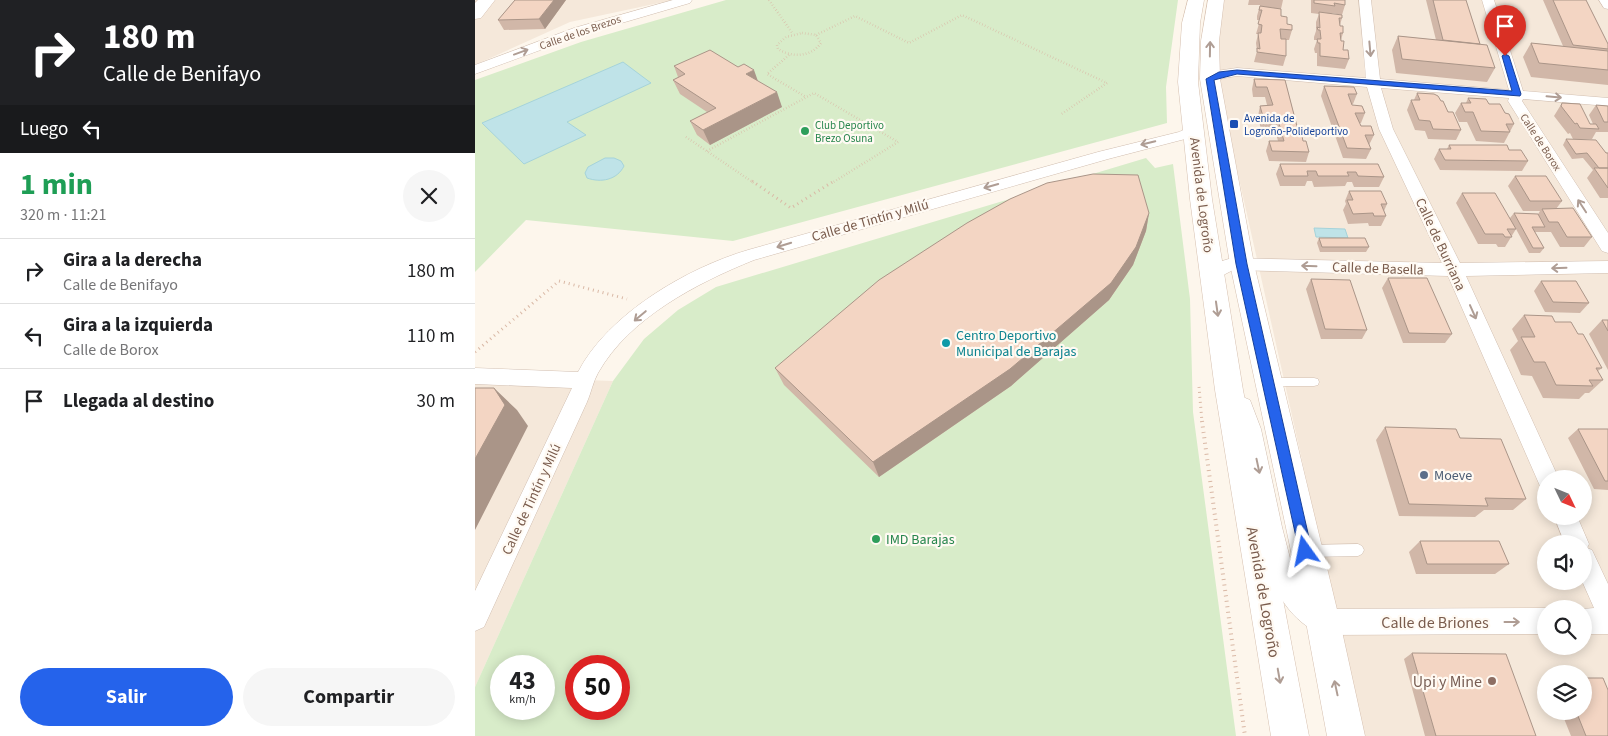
<!DOCTYPE html>
<html lang="es">
<head>
<meta charset="utf-8">
<style>
	body { margin:0; font-family:"Source Sans 3",sans-serif; background:#f6f6f6; color:#202124; height:100vh; display:flex; flex-direction:column; font-size:19px; white-space:nowrap }
	* { box-sizing:border-box; margin:0 }
	p { font-size:16px; color:#757577 }
	.icon { flex:none; width:28px; height:28px; fill:none; stroke:currentColor; stroke-width:2; stroke-linecap:round; stroke-linejoin:round }
	.map { position:relative; flex:1; overflow:hidden }
	.details { display:flex; flex-direction:column; background:#fff; width:475px }
	.details>* { flex:none }
	.hud { background:#202124; color:#fff; overflow:hidden }
	.needle { width:32px; rotate:133deg }
	.controls { position:absolute; left:1062px; top:470px; display:grid; gap:10px }
	.controls a { display:grid; place-items:center; width:55px; height:55px; border-radius:50%; background:#fff; box-shadow:0 2px 12px #0003; font-size:25px }
	.speed { position:absolute; left:15px; top:655px; display:flex; gap:10px; font-size:25px; font-weight:700; text-align:center }
	.speed>* { display:grid; place-content:center; width:65px; height:65px; border-radius:50%; background:#fff; box-shadow:0 2px 12px #0003; line-height:1 }
	.speed small { font-size:12px; font-weight:400 }
	.speed .limit { border:8px solid #d22; background:#fff; color:#111 }
	.pin { position:absolute; display:grid; place-items:center; width:42px; height:42px; color:#fff; margin:-51px -21px; border-radius:50% 50% 50% 0; rotate:-45deg; box-shadow:0 0 5px #0007 }
	.pin .icon { rotate:45deg }
	.me { position:absolute; width:55px; margin:-28px; rotate:348deg; stroke-linejoin:round; filter:drop-shadow(0 0 4px #0008) }
	.turn { display:flex; align-items:center; gap:18px; height:105px; padding:0 20px; font-size:22px }
	.turn .icon { width:65px; height:65px; stroke-width:2.5 }
	.turn b { display:block; font-size:35px; line-height:42px }
	.then { display:flex; align-items:center; height:48px; padding:0 20px; background:#0003; gap:10px; font-size:19px }
	.round { display:grid; place-items:center; flex:none; width:52px; height:52px; border-radius:26px; background:#f6f6f6 }
	.headline { display:flex; align-items:center; justify-content:space-between; height:85px; padding:0 20px }
	h1 { font-size:30px; font-weight:700; line-height:38px; color:#1e9e55 }
	.cta { display:flex; gap:10px; margin-top:auto; padding:10px 20px }
	.cta a { flex:1; height:58px; border-radius:30px; background:#2563eb; color:#fff; font-size:20px; font-weight:700; line-height:58px; text-align:center }
	.cta a+a { background:#f6f6f6; color:#202124 }
	ul { padding:0; list-style:none }
	li { display:flex; align-items:center; gap:15px; height:65px; padding:0 20px; border-top:1px solid #e0e0e0 }
	li div { flex:1 }
	li b { display:block; font-size:19px }
	li em { font-style:normal }
	main { display:flex; flex:1; min-height:0 }
	.map>svg:first-child { display:block }
	.residential { fill:#f5e8da; fill-rule:evenodd }
	.green { fill:#d8ecc9; fill-rule:evenodd }
	.water { fill:#bfe3e8; stroke:#a5d3da }
	.lines { fill:none; stroke-linecap:round; stroke-linejoin:round }
	.lane-casing { stroke:#d1beb0; stroke-width:1 }
	.street-casing { stroke:#d1beb0; stroke-width:1 }
	.secondary-casing { stroke:#d6c0b0; stroke-width:1 }
	.path-far2 { stroke:#d9b8a5; stroke-width:2.5; stroke-dasharray:0.5 2.5; stroke-linecap:butt }
	.path-far1 { stroke:#d9b8a5; stroke-width:3; stroke-dasharray:1 4; stroke-linecap:butt }
	.path { stroke:#d9b8a5; stroke-width:4; stroke-dasharray:1 4.5; stroke-linecap:butt }
	.lane { fill:#fff; fill-rule:evenodd }
	.street { fill:#fff; fill-rule:evenodd }
	.secondary { fill:#fff; fill-rule:evenodd }
	.wall { fill:#d1b7a8 }
	.shaded-wall { fill:#aa9588 }
	.building { fill:#f3d5c3; stroke:#aa9588 }
	.oneway { stroke:#af9d94 }
	.route { fill:#2563eb; stroke:#184099 }
	.transit-dot { fill:#1a4fb4; stroke:#fffaf3; stroke-width:2 }
	.leisure-dot { fill:#2e9e5b; stroke:#fffaf3; stroke-width:2 }
	.culture-dot { fill:#0f9aa8; stroke:#fffaf3; stroke-width:2 }
	.service-dot { fill:#5c6f8a; stroke:#fffaf3; stroke-width:2 }
	.education-dot { fill:#8d6e63; stroke:#fffaf3; stroke-width:2 }
	.labels { text-anchor:middle; stroke-width:4.5; stroke-linejoin:round; paint-order:stroke }
	.far-street-label { font-size:11px; fill:#7a5c4d; stroke:#fffaf3 }
	.far-transit-label { font-size:11px; fill:#164399; stroke:#fffaf3; text-anchor:start }
	.far-leisure-label { font-size:11px; fill:#27864d; stroke:#fffaf3; text-anchor:start }
	.street-label { font-size:14px; fill:#7a5c4d; stroke:#fffaf3 }
	.culture-label { font-size:14px; fill:#0d838f; stroke:#fffaf3; text-anchor:start }
	.service-label { font-size:14px; fill:#4e5e75; stroke:#fffaf3; text-anchor:start }
	.leisure-label { font-size:14px; fill:#27864d; stroke:#fffaf3; text-anchor:start }
	.near-street-label { font-size:16px; fill:#7a5c4d; stroke:#fffaf3 }
	.near-education-label { font-size:16px; fill:#785e54; stroke:#fffaf3; text-anchor:end }
</style>
</head>
<body>
<main>
<section class="details">
<div class="hud">
<div class="turn"><svg class="icon" aria-label="right" viewBox="0 0 24 24"><path d="M7 20v-9h11M14 6l5 5-5 5"/></svg><div><b>180 m</b>Calle de Benifayo</div></div>
<div class="then">Luego<svg class="icon" aria-label="left" viewBox="0 0 24 24"><path d="M17 20v-9H6M10 6l-5 5 5 5"/></svg></div>
</div>
<div class="headline"><div><h1>1 min</h1><p>320 m · 11:21</p></div><a class="round"><svg class="icon" aria-label="close" viewBox="0 0 24 24"><path d="M6 6l12 12M18 6L6 18"/></svg></a></div>
<ul>
<li><svg class="icon" aria-label="right" viewBox="0 0 24 24"><path d="M7 20v-9h11M14 6l5 5-5 5"/></svg><div><b>Gira a la derecha</b><p>Calle de Benifayo</p></div><em>180 m</em></li>
<li><svg class="icon" aria-label="left" viewBox="0 0 24 24"><path d="M17 20v-9H6M10 6l-5 5 5 5"/></svg><div><b>Gira a la izquierda</b><p>Calle de Borox</p></div><em>110 m</em></li>
<li><svg class="icon" aria-label="arrive" viewBox="0 0 24 24"><path d="M6 21V4h12l-3 4 3 4H6"/></svg><div><b>Llegada al destino</b></div><em>30 m</em></li>
</ul>
<div class="cta"><a>Salir</a><a>Compartir</a></div>
</section>
<div class="map">
<svg width="1133" height="736" viewBox="0 0 1133 736">
	<rect width="100%" height="100%" fill="#fdf6ec"/>
	<path class="residential" d="M0 0H198L95 22 0 65Z
		M747 0H1133V736H890L852 572 739 67ZM1071 479H1109V516H1071ZM1071 544H1109V581H1071ZM1071 609H1109V646H1071ZM1071 674H1109V711H1071Z
		M0 376 138 381 0 687Z"/>
	<path class="green" d="M251 0H703L691 87 692 123 258 241 51 220 0 272V80L106 42Z
		M671 158 680 168 698 164 715 299 718 412 761 736H0V687L138 381 169 339 203 310 241 287ZM26 666H69V709H26ZM101 666H144V709H101Z"/>
	<path class="water" d="M148 62 176 83 92 122 111 135 49 164 7 123Z
		M130 158H139L146 161 149 166C142 180 126 183 112 178L110 173 113 167Z
		M839 228 870 229 873 238 841 237Z"/>
	<g class="lines">
		<g class="lane-casing">
			<path id="lane" d="M795 378H839L843 379 844 382 843 385 839 386H795L791 385 790 382 791 379Z
				M883 544 887 546 889 550 887 554 883 556 834 557 830 555 828 551 830 547 834 545Z"/>
		</g>
		<g class="street-casing">
			<path id="street" d="M198 0H217L215 3 109 34 0 74V65L99 28Z
				M884 0H896L905 79 1034 90 1007 0H1019L1048 91 1133 98V106L1048 99 1047 101 1133 233V253L1127 251 1033 101 1034 98 906 88 918 129 985 263 1133 261V273L991 276 1084 479H1071V488L1065 486 973 276 758 270 737 281 731 280 728 275 737 264 757 258 967 263 904 129 892 87 762 76 749 78 735 83 728 79 741 71 762 68 891 78Z
				M1124 0H1133V9L1129 8Z
				M719 125 724 126 726 129 714 138 633 159 279 260C222 283 154 318 123 373 118 382 116 393 112 402L9 627 0 631V591L97 388 0 384V368L103 372C133 314 212 268 273 250L623 152 704 132Z
				M768 397 775 400 786 429 807 527 817 566 826 585 849 607 852 609 1071 608V634L848 635C767 601 787 474 758 406L761 400Z
				M1079 516H1102L1114 544 1112 548 1117 550 1133 584V634H1109L1108 609 1119 608 1107 581H1109V544H1090Z"/>
		</g>
		<g class="secondary-casing">
			<path id="secondary" d="M3 0H20L6 18 0 19V3Z
				M713 0H729L725 23 723 82 737 199 768 390 834 736H796L740 390 715 199 703 82 707 23Z
				M733 0H749L744 41 745 79 779 264 865 622 890 736H852L831 622 755 264 725 79 726 41Z"/>
		</g>
		<path class="path-far2" d="M294 0 318 34
			M327 33 341 35 346 43C336 57 317 58 303 49L302 45 311 37Z
			M341 35 380 16 434 43 487 15 632 83 585 115
			M314 55 292 74 331 97
			M211 137 279 183
			M232 151 339 93 423 142 357 183"/>
		<path class="path-far1" d="M277 181 316 208 359 181
			M0 352 84 281 152 299
			M724 387 727 422"/>
		<path class="path" d="M727 421 770 736"/>
		<use href="#lane" class="lane"/>
		<use href="#street" class="street"/>
		<use href="#secondary" class="secondary"/>
	</g>
	<path class="wall" d="M40 0H91L70 29 29 30 23 20Z
		M774 0H808L806 9V16L817 30 814 40H811V56L808 66 779 62 782 51 781 43 783 34H781L785 20H782V16L785 5H773Z
		M836 0H870V5L867 15 857 13V14L867 18 865 25 868 33 866 40 868 50 874 59 870 69 842 66V53H840L839 49 842 40H839V37L841 31V22L844 14 836 13Z
		M951 0H991L1005 44 1020 68 1012 82 921 73 917 50 923 36 961 40Z
		M1068 0H1111L1133 44V85L1056 77 1048 57 1056 43 1088 46Z
		M199 66 282 80 307 107 235 145 222 135 215 121 232 112 205 94 198 80 203 77Z
		M779 79 810 80 824 134 834 152 831 162 794 161 791 151 794 141H803L800 130H786L783 116 785 106 792 105 790 97H778L777 89Z
		M849 86 882 94 878 104H876L877 105 890 113 886 123H884L886 126 899 135 894 145 896 149 891 159 868 158 846 96Z
		M942 93 966 101 986 130 981 140 953 139 950 131 940 130 932 110 936 100H939Z
		M993 98 1014 104 1030 113 1039 124 1029 143 1001 141 992 122H984L980 113 986 103H991Z
		M1087 103 1115 124H1118L1114 115 1121 105 1133 106V132H1121L1117 139H1098L1095 133 1093 134 1079 116Z
		M1091 139 1133 153V198H1125L1112 178 1118 170 1108 158 1097 159 1088 145Z
		M974 145 1034 150 1053 161 1047 171 965 170 959 159 964 149H972Z
		M805 164H903L909 177 904 187H879L877 182H872L870 186 839 187 837 181H832L830 186H805L801 174Z
		M1040 176 1087 201 1081 209 1117 237 1109 247H1085L1076 232H1060L1069 248 1065 253H1054L1041 229 1030 247H1023L1021 244H1003L981 203 987 193 1035 218 1039 213 1063 214 1065 211H1048L1033 186Z
		M874 191 912 204 909 211 911 216 906 226H894L893 223 873 224 868 210 871 204 870 201Z
		M674 213 671 231 658 265 634 300 536 386 404 477 309 385 300 368Z
		M844 238 894 247 891 252H845L842 243Z
		M913 278 977 334 970 343H928L907 288Z
		M836 279 892 330 887 339H846L831 289Z
		M1066 281 1114 303 1105 313 1070 312 1059 291Z
		M1049 315 1080 322 1103 334 1127 368 1123 371 1128 380 1114 393H1110L1104 399 1068 398 1057 376 1046 375 1035 350 1043 341 1037 329Z
		M1127 320H1133V370L1114 334Z
		M910 427 985 438 1051 499 1038 510H1009L1000 517 924 516 901 440Z
		M1103 429H1133V490L1119 489 1093 438Z
		M945 541 1034 564 1020 574H941L934 552Z
		M937 653 1061 736H950L929 659Z
		M1086 711H1109L1133 736H1096Z"/>
	<path class="shaded-wall" d="M79 0H91L70 29 64 19Z
		M279 70 284 84 271 74Z
		M302 92 307 107 235 145 228 130Z
		M674 213 671 231 658 265 634 300 536 386 404 477 398 462Z
		M19 388 42 410 53 426 0 530V459Z"/>
	<path class="building" d="M40 0H79L64 19 23 20Z
		M839 0H870V5L859 3 860 6 839 3Z
		M958 0H991L1005 44 968 40Z
		M1078 0H1111L1133 44V49L1098 45Z
		M785 6 806 9V16L812 17V24L817 25V30L805 29 806 39H811V56L782 52V48L785 49 783 33H786L787 25 783 24 787 10H784Z
		M844 12 867 15V18H864L865 26H868V33H865L866 41H869L868 50H873L874 59 845 56V43H843L842 39H846L845 30H843L842 27 845 28Z
		M923 36 1012 45 1020 68 927 59Z
		M1056 43 1133 51V70L1064 63Z
		M235 50 263 67 269 64 279 70 271 74 302 92 228 130 215 121 241 108 198 80 210 74 199 66Z
		M779 79 810 80 824 134 827 136 828 141H831L834 152 797 151 794 141H809L803 120H789L785 106 798 105 792 87H781Z
		M849 86 879 87 882 94H873L877 105 887 106 890 113H880L886 126H896L899 135H890L896 149 872 148Z
		M942 93 959 94 963 96 966 101H968L973 112H978L986 130 958 129 955 121 944 120 936 100H945Z
		M993 98 1011 99 1014 104H1025L1030 113 1034 114 1039 124H1031L1035 132 1006 131 998 112H990L986 103H996Z
		M1087 103 1105 104 1115 124H1121L1124 129 1105 128 1102 123 1100 124 1086 106Z
		M1121 105 1133 106V122H1129Z
		M1091 139 1121 140 1131 153H1133V168H1124L1112 153 1101 154Z
		M974 145H1032L1034 150H1046L1053 161 970 160 964 149H976Z
		M805 164H903L909 177 883 176 881 172H872L874 176H843L841 171H832L833 176H809Z
		M1119 168H1133V188Z
		M618 174 663 175 674 213 661 247 636 283 535 369 398 462 300 368 404 280 492 223 535 199 572 183Z
		M1040 176H1071L1087 201H1055Z
		M874 191H906L912 204H906L911 216H899L898 213 878 214 872 200H878Z
		M987 193H1020L1041 229H1032L1037 237H1030L1028 234H1010Z
		M1098 208 1117 237H1092L1083 222H1074L1067 209Z
		M1039 213 1063 214 1070 227H1057L1069 248H1058Z
		M844 238H890L894 247H847Z
		M913 278H952L977 334 934 333Z
		M836 279 875 280 892 330 850 329Z
		M1066 281H1101L1114 303 1078 302Z
		M1049 315 1077 316 1080 322H1096L1103 334H1108L1127 368H1121L1128 380H1114L1118 386 1081 385 1070 362H1059L1046 337H1060Z
		M1127 320H1133V331Z
		M0 388H19L30 405 0 459Z
		M910 427 981 429 985 438 1026 439 1051 499 1010 498 1013 506 934 504Z
		M1103 429H1133V481H1130Z
		M945 541H1024L1034 564H952Z
		M937 653 1031 654 1061 736H961Z
		M1109 678H1128L1133 690V736H1111L1101 711H1109Z"/>
	<defs><path id="oneway-shaft" d="M-6 0H5M1.5-3L5.5 0L1.5 3" fill="none" stroke-width="1.6" stroke-linecap="round" stroke-linejoin="round" transform="scale(1.25)"/></defs>
	<g class="oneway">
		<use href="#oneway-shaft" transform="translate(735 49) rotate(-89)"/>
		<use href="#oneway-shaft" transform="translate(895 49) rotate(85)"/>
		<use href="#oneway-shaft" transform="translate(46 52) rotate(-20)"/>
		<use href="#oneway-shaft" transform="translate(1079 97) rotate(5)"/>
		<use href="#oneway-shaft" transform="translate(673 143) rotate(166)"/>
		<use href="#oneway-shaft" transform="translate(516 186) rotate(164)"/>
		<use href="#oneway-shaft" transform="translate(1107 206) rotate(-123)"/>
		<use href="#oneway-shaft" transform="translate(309 245) rotate(163)"/>
		<use href="#oneway-shaft" transform="translate(834 266) rotate(-178)"/>
		<use href="#oneway-shaft" transform="translate(1084 268) rotate(178)"/>
		<use href="#oneway-shaft" transform="translate(742 309) rotate(82)"/>
		<use href="#oneway-shaft" transform="translate(998 312) rotate(66)"/>
		<use href="#oneway-shaft" transform="translate(165 316) rotate(140)"/>
		<use href="#oneway-shaft" transform="translate(783 466) rotate(78)"/>
		<use href="#oneway-shaft" transform="translate(1037 622)"/>
		<use href="#oneway-shaft" transform="translate(804 676) rotate(80)"/>
		<use href="#oneway-shaft" transform="translate(861 688) rotate(-102)"/>
	</g>
	<path class="route" d="M1030 54 1034 56 1046 94 1045 96 762 74 739 80 772 264 837 551 835 555 830 557 825 555 761 264 731 79 744 72 762 70 1037 91 1027 56Z"/>
	<rect class="transit-dot" x="754" y="119" width="10" height="10" rx="2.5"/>
	<g class="leisure-dot">
		<circle cx="330" cy="131" r="5"/>
		<circle cx="401" cy="539" r="5"/>
	</g>
	<circle class="culture-dot" cx="471" cy="343" r="5"/>
	<circle class="service-dot" cx="949" cy="475" r="5"/>
	<circle class="education-dot" cx="1017" cy="681" r="5"/>
	<g class="labels">
		<g class="far-street-label">
			<text transform="translate(105 32) rotate(-19)" y="4">Calle de los Brezos</text>
			<text transform="translate(1066 142) rotate(57)" y="4">Calle de Borox</text>
		</g>
		<g class="far-transit-label">
			<text x="769" y="122">Avenida de<tspan x="769" dy="13">Logroño-Polideportivo</tspan></text>
		</g>
		<g class="far-leisure-label">
			<text x="340" y="129">Club Deportivo<tspan x="340" dy="13">Brezo Osuna</tspan></text>
		</g>
		<g class="street-label">
			<text transform="translate(727 195) rotate(83)" y="5">Avenida de Logroño</text>
			<text transform="translate(395 220) rotate(-16)" y="5">Calle de Tintín y Milú</text>
			<text transform="translate(966 244) rotate(65)" y="5">Calle de Burriana</text>
			<text transform="translate(903 268) rotate(2)" y="5">Calle de Basella</text>
			<text transform="translate(56 499) rotate(-65)" y="5">Calle de Tintín y Milú</text>
		</g>
		<g class="culture-label">
			<text x="481" y="340">Centro Deportivo<tspan x="481" dy="16">Municipal de Barajas</tspan></text>
		</g>
		<g class="service-label">
			<text x="959" y="480">Moeve</text>
		</g>
		<g class="leisure-label">
			<text x="411" y="544">IMD Barajas</text>
		</g>
		<g class="near-street-label">
			<text transform="translate(789 592) rotate(80)" y="6">Avenida de Logroño</text>
			<text x="960" y="628">Calle de Briones</text>
		</g>
		<g class="near-education-label">
			<text x="1007" y="687">Upi y Mine</text>
		</g>
	</g>
</svg>
<div class="controls">
<a><svg class="needle" viewBox="-14 -14 28 28"><path d="M0-13l5 13h-10z" fill="#e53935"/><path d="M0 13l5-13h-10z" fill="#757577"/></svg></a>
<a><svg class="icon" aria-label="sound" viewBox="0 0 24 24"><path d="M4 9h4l5-4v14l-5-4H4zM17 9q2 3 0 6"/></svg></a>
<a><svg class="icon" aria-label="search" viewBox="0 0 24 24"><circle cx="10" cy="10" r="6"/><path d="M15 15l6 6"/></svg></a>
<a><svg class="icon" aria-label="layers" viewBox="0 0 24 24"><path d="M12 4l9 5-9 5-9-5zM3 14l9 5 9-5"/></svg></a>
</div>
<div class="speed"><div>43<small>km/h</small></div><div class="limit">50</div></div>
<div class="pin" style="left:1030px;top:56px;background:#d93025"><svg class="icon" aria-label="arrive" viewBox="0 0 24 24"><path d="M6 21V4h12l-3 4 3 4H6"/></svg></div>
<svg class="me" style="left:830px;top:551px" viewBox="-20 -20 40 40"><path d="M0-17L14 15 0 8-14 15z" fill="#2563eb" stroke="#fff" stroke-width="4"/></svg>
</div>
</main>
</body>
</html>
